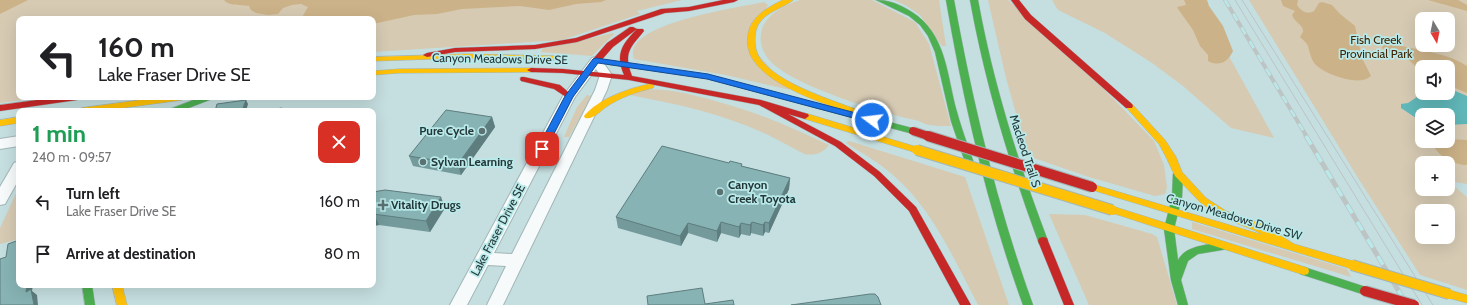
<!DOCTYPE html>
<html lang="en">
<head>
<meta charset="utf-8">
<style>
	body { margin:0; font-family:Cabin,sans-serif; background:#f2f2f2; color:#202124; height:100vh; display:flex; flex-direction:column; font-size:15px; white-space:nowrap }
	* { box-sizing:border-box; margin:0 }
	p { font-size:13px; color:#757577 }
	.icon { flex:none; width:22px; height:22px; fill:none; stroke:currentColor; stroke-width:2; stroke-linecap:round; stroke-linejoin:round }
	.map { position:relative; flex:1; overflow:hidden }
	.panel { position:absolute; left:16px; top:108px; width:360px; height:180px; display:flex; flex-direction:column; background:#fff; border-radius:8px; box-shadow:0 4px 16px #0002 }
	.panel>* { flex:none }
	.banner { position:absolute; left:16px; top:16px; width:360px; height:84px; border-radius:8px; box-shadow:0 4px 16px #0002; background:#fff; color:#202124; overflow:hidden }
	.needle { width:26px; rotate:170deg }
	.controls { position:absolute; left:1415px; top:12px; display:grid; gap:8px }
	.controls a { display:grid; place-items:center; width:40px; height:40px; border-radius:8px; background:#fff; box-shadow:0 4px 16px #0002; font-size:20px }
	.pin { position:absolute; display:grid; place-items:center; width:34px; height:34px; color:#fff; margin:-17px; border-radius:8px; box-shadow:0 2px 6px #0006 }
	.me { position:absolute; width:44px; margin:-22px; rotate:285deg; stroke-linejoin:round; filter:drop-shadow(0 0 3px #0008) }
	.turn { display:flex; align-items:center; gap:14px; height:84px; padding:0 16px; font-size:18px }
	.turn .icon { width:52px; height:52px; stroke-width:2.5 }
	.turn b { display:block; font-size:28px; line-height:34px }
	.round { display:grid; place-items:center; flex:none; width:42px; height:42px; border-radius:8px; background:#f2f2f2 }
	.headline { display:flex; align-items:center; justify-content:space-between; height:68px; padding:0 16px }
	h1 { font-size:24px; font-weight:800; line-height:30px; color:#1e9e55 }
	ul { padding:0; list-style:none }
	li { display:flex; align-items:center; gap:12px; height:52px; padding:0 16px }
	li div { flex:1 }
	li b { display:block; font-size:15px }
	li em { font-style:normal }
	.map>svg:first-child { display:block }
	.green { fill:#d6cab3; fill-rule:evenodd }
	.forest { fill:#ccb288 }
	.water { fill:#60b7b9 }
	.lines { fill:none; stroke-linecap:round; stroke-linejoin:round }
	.street-casing { stroke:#a2b6b7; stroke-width:2 }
	.fast-casing { stroke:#a2b6b7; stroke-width:1 }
	.slow-casing { stroke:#a2b6b7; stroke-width:1 }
	.jam-casing { stroke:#a2b6b7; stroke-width:1 }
	.street { fill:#f6fafa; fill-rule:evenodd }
	.fast { fill:#4caf50; fill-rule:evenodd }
	.slow { fill:#ffc107; fill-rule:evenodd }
	.jam { fill:#c62828; fill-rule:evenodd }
	.tram { stroke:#bdc4c4; stroke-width:1 }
	.rail-far1-casing { stroke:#bdc4c4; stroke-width:4 }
	.rail-casing { stroke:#bdc4c4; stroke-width:5 }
	.rail-far1 { stroke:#bae9ea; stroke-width:2.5; stroke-dasharray:8; stroke-linecap:butt }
	.rail { stroke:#bae9ea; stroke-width:3.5; stroke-dasharray:10; stroke-linecap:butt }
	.slow-bridge-casing { stroke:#a2b6b7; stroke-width:12; stroke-linecap:butt }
	.jam-bridge-far1-casing { stroke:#a2b6b7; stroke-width:10; stroke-linecap:butt }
	.jam-bridge-casing { stroke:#a2b6b7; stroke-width:12; stroke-linecap:butt }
	.slow-bridge { stroke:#ffc107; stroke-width:10 }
	.jam-bridge-far1 { stroke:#c62828; stroke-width:8 }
	.jam-bridge { stroke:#c62828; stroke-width:10 }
	.wall { fill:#749a9b }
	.shaded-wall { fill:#5e7d7e }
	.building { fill:#87b3b4; stroke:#5e7d7e }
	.route { fill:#1a73e8; stroke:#114b97 }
	.poi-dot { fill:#5c7172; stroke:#bae9ea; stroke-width:1.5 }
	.labels { text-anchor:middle; stroke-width:3.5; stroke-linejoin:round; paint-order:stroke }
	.park-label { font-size:12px; fill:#402503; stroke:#bae9ea }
	.street-label { font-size:12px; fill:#243738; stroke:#bae9ea }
	.poi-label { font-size:12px; font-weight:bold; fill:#243738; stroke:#bae9ea; text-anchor:start }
</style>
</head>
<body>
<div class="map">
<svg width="1467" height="305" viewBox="0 0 1467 305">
	<rect width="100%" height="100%" fill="#c5dedf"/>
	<path class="green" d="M0 0H682L637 11 640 14 562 40 373 52V19H19V97H42L0 103Z
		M800 0H872L915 22 929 44 951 126C944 126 936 126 929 125 924 124 920 121 915 120 881 113 795 86 771 62 764 54 759 45 761 34 763 16 784 5 800 0Z
		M894 0H939L946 46H942L920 15 907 6Z
		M988 0H1008L1100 85 1154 141 1164 165 1167 187 1165 194 1155 196 1089 177 1028 156 1006 78Z
		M1052 0H1198L1274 138 1231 128 1183 86 1152 63 1105 33 1058 10Z
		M1249 0H1467V184L1448 181 1467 197V290L1420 275 1358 178ZM1422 19H1448V45H1422ZM1422 67H1448V93H1422ZM1422 115H1448V141H1422ZM1422 163H1448V189H1422ZM1422 211H1448V237H1422Z
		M764 2 768 5 748 43 790 90 726 75 634 59C620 23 743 7 764 2Z
		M613 33 614 34 592 56 541 52 542 49Z
		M644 90C666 88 688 94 708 99 751 110 790 126 829 145 823 153 815 156 804 154 791 147 779 140 766 134 723 114 677 104 630 95Z
		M587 95 592 96 569 137H564L577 107Z
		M849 141 965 177 1009 305H978C954 259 932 208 892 174 878 162 862 153 846 143Z
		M19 187V239L0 244V228Z
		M1049 214 1085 215 1152 234 1157 237 1177 305H1089Z
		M1192 222 1347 269 1351 277 1192 229Z"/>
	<path class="forest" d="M0 0H28L0 14Z
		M224 0H606L601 2 576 4 549 10 520 6 462 9 437 14 414 15 373 24V19H301L308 7 301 4 292 5 283 8 278 14 268 15 256 13 251 10 249 6C240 4 230 7 224 0Z
		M1184 0H1207L1209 6 1223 26 1233 51C1228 62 1219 67 1208 61V55L1200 46 1193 30 1178 9 1177 7 1186 5Z
		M1281 0H1298L1297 5C1301 11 1307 15 1314 11L1319 3 1322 2 1332 5 1339 13 1355 26 1362 58 1371 76C1359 87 1328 75 1317 66 1311 61 1310 53 1308 46 1306 42 1303 40 1300 37L1303 32C1304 25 1294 22 1292 15L1295 11 1283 6Z
		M1428 0H1458L1467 5V11Z
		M1383 43C1392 43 1399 46 1407 47 1428 52 1449 54 1467 66V93L1448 85V67H1422V73L1408 59 1390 53 1382 48Z
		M1448 139 1467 140V165C1454 165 1439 157 1433 145L1434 142 1448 141Z"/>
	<path class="water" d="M1422 86V93H1448V88L1467 96V124L1448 125V115H1422V122L1401 108V104L1408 103 1417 97 1418 89Z"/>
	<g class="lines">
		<g class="street-casing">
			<path id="street" d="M596 57 600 58 612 75 607 90 503 305H487L506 266 488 265 467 305H450L563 96 592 58ZM596 69 600 75 595 90 512 254 494 253 575 97Z
				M19 136V146L0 149V139Z
				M19 161V179L5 204 0 205V187L14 163Z"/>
		</g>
		<g class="fast-casing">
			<path id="fast" d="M876 0C887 0 896 3 905 8 944 28 946 67 955 105 960 124 967 144 974 163L972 165H966L951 121 935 52 928 36 920 25 909 16Z
				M946 0H954C973 104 997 206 1033 305H1023C987 206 964 104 946 0Z
				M970 0H978C993 83 1018 162 1048 241L1047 244H1039L1038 241C1009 162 985 83 970 0Z
				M610 61 708 75 916 129 917 131 913 134 708 79 613 65H610L609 63Z
				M201 97H213L212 99 181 111H169L170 109Z
				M1178 171 1183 174 1182 197 1174 229 1178 260C1186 245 1208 245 1222 242L1226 243 1227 246 1226 249 1222 250 1198 254 1188 261 1181 280 1188 305H1178L1171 280 1164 229 1172 197 1173 174Z
				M1304 267 1369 288 1370 291 1369 294 1365 295 1300 274 1299 271 1300 268Z
				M82 285H92L95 305H85Z"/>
		</g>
		<g class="slow-casing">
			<path id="slow" d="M783 0H793C782 9 766 11 758 25 753 35 754 51 761 60 783 89 856 107 890 122L891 124 890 126H884C848 110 776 93 754 61 748 53 747 44 748 35 750 17 768 7 783 0Z
				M466 54 558 56 562 58 558 60 466 58 373 61V57Z
				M531 68H534L535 70 534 72 399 73 373 75V71L399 69Z
				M650 84H653L654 86 653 88C636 92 621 97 606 107 600 111 593 120 585 118L584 116C598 99 629 88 650 84Z
				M163 97H186L182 100 100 111H77L81 108Z
				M1129 103 1132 104 1165 140 1176 157 1182 172 1206 198 1226 211 1262 224 1294 244 1356 262 1357 265 1356 268 1352 269 1089 189 1087 187 1092 184 1263 235 1254 230 1220 217 1200 202 1175 176 1166 157 1159 144 1125 106Z
				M805 113 920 148 921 150 917 153 802 118 801 116Z
				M19 117V123L0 126V120Z
				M1112 206 1308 268 1309 271 1308 274 1304 275 1109 212 1107 210 1109 208Z
				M112 285H122L127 305H117Z
				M1449 290 1467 295V303L1445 297 1444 294 1445 291Z"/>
		</g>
		<g class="jam-casing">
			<path id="jam" d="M723 0H738L734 2 689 11 665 13 577 42 535 49 455 52 427 57 423 55 427 53 455 48 535 45 576 38 661 9 689 7Z
				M1011 0H1019L1031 15 1132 104 1133 106 1132 108H1126L1025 19Z
				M630 27H633L637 29 613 47 599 63H593L592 61 593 59 607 43Z
				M637 29H643L644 31C630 48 623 53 632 76L761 100 808 114 809 116 805 119 788 114 841 142 880 172 916 207 971 305H960L909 211 874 176 835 146 759 105 629 80 563 73 531 72 527 70 531 68 563 69 624 75C615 54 622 44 637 29Z
				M521 77H524L560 85 573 96 569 99 554 89 521 81 520 79Z
				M59 97H81L77 100 0 111V105Z
				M1043 237 1047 238 1048 241 1074 305H1064L1038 241 1039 238Z"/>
		</g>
		<use href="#street" class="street"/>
		<use href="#fast" class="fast"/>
		<use href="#slow" class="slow"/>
		<use href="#jam" class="jam"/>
		<path class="tram" d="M1235 0 1422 305
			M1242 0 1433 305"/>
		<g class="rail-far1-casing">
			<path id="rail-far1" d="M1225 0 1307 137"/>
		</g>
		<g class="rail-casing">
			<path id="rail" d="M1306 136 1407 305"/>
		</g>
		<use href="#rail-far1" class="rail-far1"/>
		<use href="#rail" class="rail"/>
		<g class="slow-bridge-casing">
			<path id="slow-bridge" d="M917 150 1112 210
				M1352 265 1449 294"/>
		</g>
		<g class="jam-bridge-far1-casing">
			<path id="jam-bridge-far1" d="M913 131 931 137"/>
		</g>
		<g class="jam-bridge-casing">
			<path id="jam-bridge" d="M928 136 1092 187
				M1365 291 1414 305"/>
		</g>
		<use href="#slow-bridge" class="slow-bridge"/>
		<use href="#jam-bridge-far1" class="jam-bridge-far1"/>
		<use href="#jam-bridge" class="jam-bridge"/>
	</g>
	<path class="wall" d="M492 117 495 127 461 175 413 166 409 156Z
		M742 166 790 178 789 189 769 233 765 232 763 236 751 233 750 236 741 234 739 238 721 233 717 242 688 233 681 246 618 228 616 217Z
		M373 192 445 208 430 232 379 225 373 226Z"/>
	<path class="shaded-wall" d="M246 100 248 104 246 111H242Z
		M492 117 495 127 461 175 458 164Z
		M790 178 789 189 769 233V223Z
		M441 197 445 208 430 232 426 221Z
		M373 214H374L379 225 373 226Z
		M721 222V233L717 242V231Z
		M752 222 751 233 750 236V225Z
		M765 222V232L763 236V225Z
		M688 223V233L681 246 680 236Z
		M741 223V234L739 238V227Z
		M27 285H33L32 291 37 295 38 305H34L26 292Z"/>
	<path class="building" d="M246 100 242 111H215L217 104Z
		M282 108 281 111H263Z
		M446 110 492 117 458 164 409 156Z
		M662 146 729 163 730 161 742 164 741 166 790 178 769 223 765 222 763 225 752 222 750 225 741 223 739 227 721 222 717 231 688 223 680 236 616 217Z
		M385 190 441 197 426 221 373 214V192Z
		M19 240V285H27L26 292 31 289 34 305H0V259L6 257 8 244Z
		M702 288 705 304 733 300 734 305H648L647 296Z
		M870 294H875L878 297 881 305H791Z"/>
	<path class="route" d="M596 58 708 74 875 118 876 120 872 123 707 79 598 63 573 97 545 151H538L537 149 565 96 593 59Z"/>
	<g class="poi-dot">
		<circle cx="482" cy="131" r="4"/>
		<circle cx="423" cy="162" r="4"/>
		<circle cx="720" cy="192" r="4"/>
		<path d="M381 199h4v4h4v4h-4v4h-4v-4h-4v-4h4z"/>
	</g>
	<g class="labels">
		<g class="park-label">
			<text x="1376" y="44">Fish Creek<tspan x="1376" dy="14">Provincial Park</tspan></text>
		</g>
		<g class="street-label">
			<text transform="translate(500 59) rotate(1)" y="4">Canyon Meadows Drive SE</text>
			<text transform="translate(1025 151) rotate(72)" y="4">Macleod Trail S</text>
			<text transform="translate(1234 217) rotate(16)" y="4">Canyon Meadows Drive SW</text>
			<text transform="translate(498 230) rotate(-62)" y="4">Lake Fraser Drive SE</text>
		</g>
		<g class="poi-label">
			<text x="474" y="135" text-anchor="end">Pure Cycle</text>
			<text x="431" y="166">Sylvan Learning</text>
			<text x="728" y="189">Canyon<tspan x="728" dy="14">Creek Toyota</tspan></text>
			<text x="391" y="209">Vitality Drugs</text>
		</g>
	</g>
</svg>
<div class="controls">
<a><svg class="needle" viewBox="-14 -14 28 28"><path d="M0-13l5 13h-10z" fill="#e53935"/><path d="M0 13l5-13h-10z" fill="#757577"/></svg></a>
<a><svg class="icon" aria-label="sound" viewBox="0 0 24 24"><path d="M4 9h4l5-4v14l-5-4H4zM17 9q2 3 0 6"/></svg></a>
<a><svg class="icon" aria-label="layers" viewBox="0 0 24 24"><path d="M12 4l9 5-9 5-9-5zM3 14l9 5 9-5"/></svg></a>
<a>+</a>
<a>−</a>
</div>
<div class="pin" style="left:542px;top:149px;background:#d93025"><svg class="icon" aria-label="arrive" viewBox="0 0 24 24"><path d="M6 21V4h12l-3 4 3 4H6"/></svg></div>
<svg class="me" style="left:872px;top:120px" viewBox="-20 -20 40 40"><circle r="17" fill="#1a73e8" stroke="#fff" stroke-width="3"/><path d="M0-11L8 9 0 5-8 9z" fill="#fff"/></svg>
<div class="banner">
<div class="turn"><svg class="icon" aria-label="left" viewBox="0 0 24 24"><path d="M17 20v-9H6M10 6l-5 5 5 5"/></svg><div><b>160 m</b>Lake Fraser Drive SE</div></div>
</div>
<section class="panel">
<div class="headline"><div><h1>1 min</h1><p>240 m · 09:57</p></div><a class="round" style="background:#d93025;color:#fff"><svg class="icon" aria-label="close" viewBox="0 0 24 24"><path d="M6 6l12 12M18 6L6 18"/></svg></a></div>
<ul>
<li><svg class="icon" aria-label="left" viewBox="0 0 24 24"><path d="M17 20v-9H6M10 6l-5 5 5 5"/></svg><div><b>Turn left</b><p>Lake Fraser Drive SE</p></div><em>160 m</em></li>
<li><svg class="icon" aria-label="arrive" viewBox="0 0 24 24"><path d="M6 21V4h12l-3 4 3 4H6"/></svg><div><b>Arrive at destination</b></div><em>80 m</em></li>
</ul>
</section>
</div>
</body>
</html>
